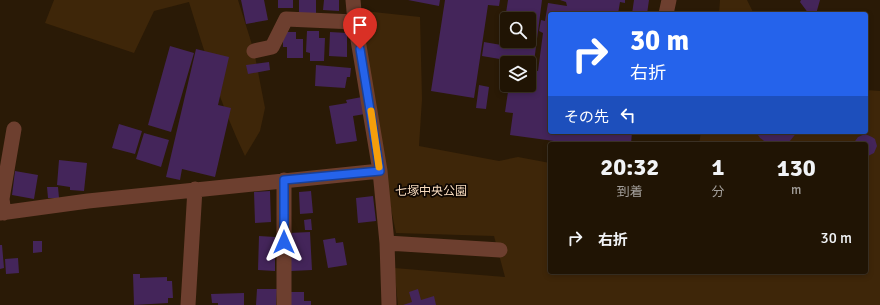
<!DOCTYPE html>
<html lang="ja">
<head>
<meta charset="utf-8">
<style>
	body { margin:0; font-family:Signika,"Noto Sans JP",sans-serif; background:#281d0e; color:#f1f3f6; height:100vh; display:flex; flex-direction:column; font-size:15px; white-space:nowrap }
	* { box-sizing:border-box; margin:0 }
	p { font-size:13px; color:#a29e9a }
	.icon { flex:none; width:22px; height:22px; fill:none; stroke:currentColor; stroke-width:2; stroke-linecap:round; stroke-linejoin:round }
	.map { position:relative; flex:1; overflow:hidden }
	.sheet { position:absolute; left:548px; top:142px; width:320px; height:132px; display:flex; flex-direction:column; background:#201404; border-radius:4px; box-shadow:0 2px 6px #0003,0 0 0 1px #3d3326 }
	.sheet>* { flex:none }
	.banner { position:absolute; left:548px; top:12px; width:320px; height:122px; border-radius:4px; box-shadow:0 2px 6px #0003,0 0 0 1px #3d3326; background:#2563eb; color:#fff; overflow:hidden }
	.tools { position:absolute; left:500px; top:12px; display:grid; gap:8px }
	.tools a { display:grid; place-items:center; width:36px; height:36px; border-radius:4px; background:#201404; box-shadow:0 2px 6px #0003,0 0 0 1px #3d3326; font-size:20px }
	.pin { position:absolute; display:grid; place-items:center; width:34px; height:34px; color:#fff; margin:-41px -17px; border-radius:50% 50% 50% 0; rotate:-45deg; box-shadow:0 0 4px #0007 }
	.pin .icon { rotate:45deg }
	.me { position:absolute; width:44px; margin:-22px; rotate:0deg; stroke-linejoin:round; filter:drop-shadow(0 0 3px #0008) }
	.turn { display:flex; align-items:center; gap:14px; height:84px; padding:0 16px; font-size:18px }
	.turn .icon { width:52px; height:52px; stroke-width:2.5 }
	.turn b { display:block; font-size:28px; line-height:34px }
	.then { display:flex; align-items:center; height:38px; padding:0 16px; background:#0003; gap:8px; font-size:15px }
	.eta { display:flex; justify-content:space-evenly; align-items:center; height:68px; text-align:center }
	.eta b { font-size:24px; font-weight:700; line-height:28px }
	ul { padding:0; list-style:none }
	li { display:flex; align-items:center; gap:12px; height:56px; padding:0 16px }
	li div { flex:1 }
	li b { display:block; font-size:15px }
	li em { font-style:normal }
	.map>svg:first-child { display:block }
	.green { fill:#3e2609 }
	.building { fill:#44255a }
	.lines { fill:none; stroke-linecap:round; stroke-linejoin:round }
	.minor { stroke:#6d3f2f; stroke-width:15 }
	.route-casing { stroke:#184099; stroke-width:10 }
	.route { stroke:#2563eb; stroke-width:7 }
	.slow { stroke:#f59e0b; stroke-width:7 }
	.labels { text-anchor:middle; stroke-width:3.5; stroke-linejoin:round; paint-order:stroke }
	.park-label { font-size:12px; fill:#f8dbbe; stroke:#0d0602 }
</style>
</head>
<body>
<div class="map">
<svg width="880" height="305" viewBox="0 0 880 305">
	<rect width="100%" height="100%" fill="#2a1a06"/>
	<path class="green" d="M54 0H238L254 51 265 108 260 131 245 156C221 106 205 54 189 2L154 11 134 53 45 23Z
		M720 0H747L754 14H719Z
		M364 11 420 17 422 99 419 146 499 161 518 157 550 163V272H866V144H699L701 132H866V90L880 91V305H398L394 268 505 277 494 236 396 233 369 102Z"/>
	<path class="building" d="M241 0H264L268 20 246 24Z
		M278 0H293V8H278Z
		M299 0H316V13H299Z
		M324 0H339V11L323 10Z
		M408 0H440L439 6Z
		M445 0H500L499 6 488 5 474 98 431 91Z
		M508 0H542L533 70 538 71 543 33 539 31 541 20 545 21 548 3 567 6 566 2 560 0H625V3L620 2 618 14H550V132H632L631 144H576L510 135 513 113 505 112 509 85H529V63H510L511 61 482 56 484 42 513 47 514 41H529V19H517L518 14 506 13Z
		M634 0H649L647 14H632Z
		M801 0H820L816 14H809L800 2Z
		M307 31H319V38H325L324 61H310V53L306 52Z
		M283 32H296V39H303V58H287V47H283Z
		M330 32 347 33V57L329 56Z
		M170 46 194 53 171 132 148 125Z
		M196 49 229 57 218 105 231 108 215 177 182 169 180 180 166 177Z
		M269 62 270 70 248 74 246 65Z
		M316 65 351 68 350 77H347L345 88 315 86Z
		M479 85 489 87 486 109 476 108Z
		M362 97 365 114 353 116 357 141 336 144 329 106 347 103 346 100Z
		M119 124 142 131 135 154 112 148Z
		M756 132H797L794 136 789 142 783 144H771L767 143 760 138Z
		M144 133 169 140 161 167 136 159Z
		M865 134 872 137 875 139 877 146 874 153 866 157V144H853L858 137Z
		M59 160 87 163 84 191 70 190V187L57 185Z
		M15 171 38 175 34 199 12 195Z
		M47 187H58L59 198H48Z
		M270 191 271 222 255 223 254 192Z
		M311 191 313 213 300 214 299 192Z
		M373 196 376 221 358 223 356 198Z
		M311 219 312 230H305L304 220Z
		M310 232 312 270 291 271 289 233Z
		M259 236 275 237V271L258 270Z
		M335 238 336 243 343 242 347 265 328 268 323 240Z
		M33 241H42V252L33 253Z
		M0 245H2L4 268 0 269Z
		M18 258 19 273 6 274 5 259Z
		M133 274H140V278L167 277V281H172L173 298H168V303L134 305Z
		M257 289H277L276 305H256Z
		M418 289 421 300 434 296 436 305H403L412 302 409 292Z
		M290 292H304V301H311V305H290Z
		M244 293V305H218V303H212L211 294Z"/>
	<g class="lines">
		<path class="minor" d="M353 0 355 22 380 171 387 243 389 305
			M666 14 669 0
			M254 51 272 47 286 19 355 22
			M0 213 88 201 380 171
			M4 213 2 199 14 129
			M387 243 500 250
			M188 305 195 189
			M284 305V180"/>
	</g>
	<g class="lines">
		<g class="route-casing">
			<path id="route" d="M284 242V180L380 171 360 49"/>
		</g>
		<use href="#route" class="route"/>
		<path class="slow" d="M371 111 379 167"/>
	</g>
	<g class="labels">
		<g class="park-label">
			<text x="431" y="195">七塚中央公園</text>
		</g>
	</g>
</svg>
<div class="tools">
<a><svg class="icon" aria-label="search" viewBox="0 0 24 24"><circle cx="10" cy="10" r="6"/><path d="M15 15l6 6"/></svg></a>
<a><svg class="icon" aria-label="layers" viewBox="0 0 24 24"><path d="M12 4l9 5-9 5-9-5zM3 14l9 5 9-5"/></svg></a>
</div>
<div class="pin" style="left:360px;top:49px;background:#d93025"><svg class="icon" aria-label="arrive" viewBox="0 0 24 24"><path d="M6 21V4h12l-3 4 3 4H6"/></svg></div>
<svg class="me" style="left:284px;top:242px" viewBox="-20 -20 40 40"><path d="M0-17L14 15 0 8-14 15z" fill="#2563eb" stroke="#fff" stroke-width="4"/></svg>
<div class="banner">
<div class="turn"><svg class="icon" aria-label="right" viewBox="0 0 24 24"><path d="M7 20v-9h11M14 6l5 5-5 5"/></svg><div><b>30 m</b>右折</div></div>
<div class="then">その先<svg class="icon" aria-label="left" viewBox="0 0 24 24"><path d="M17 20v-9H6M10 6l-5 5 5 5"/></svg></div>
</div>
<section class="sheet">
<div class="eta">
<div><b>20:32</b><p>到着</p></div>
<div><b>1</b><p>分</p></div>
<div><b>130</b><p>m</p></div>
</div>
<ul>
<li><svg class="icon" aria-label="right" viewBox="0 0 24 24"><path d="M7 20v-9h11M14 6l5 5-5 5"/></svg><div><b>右折</b></div><em>30 m</em></li>
</ul>
</section>
</div>
</body>
</html>
